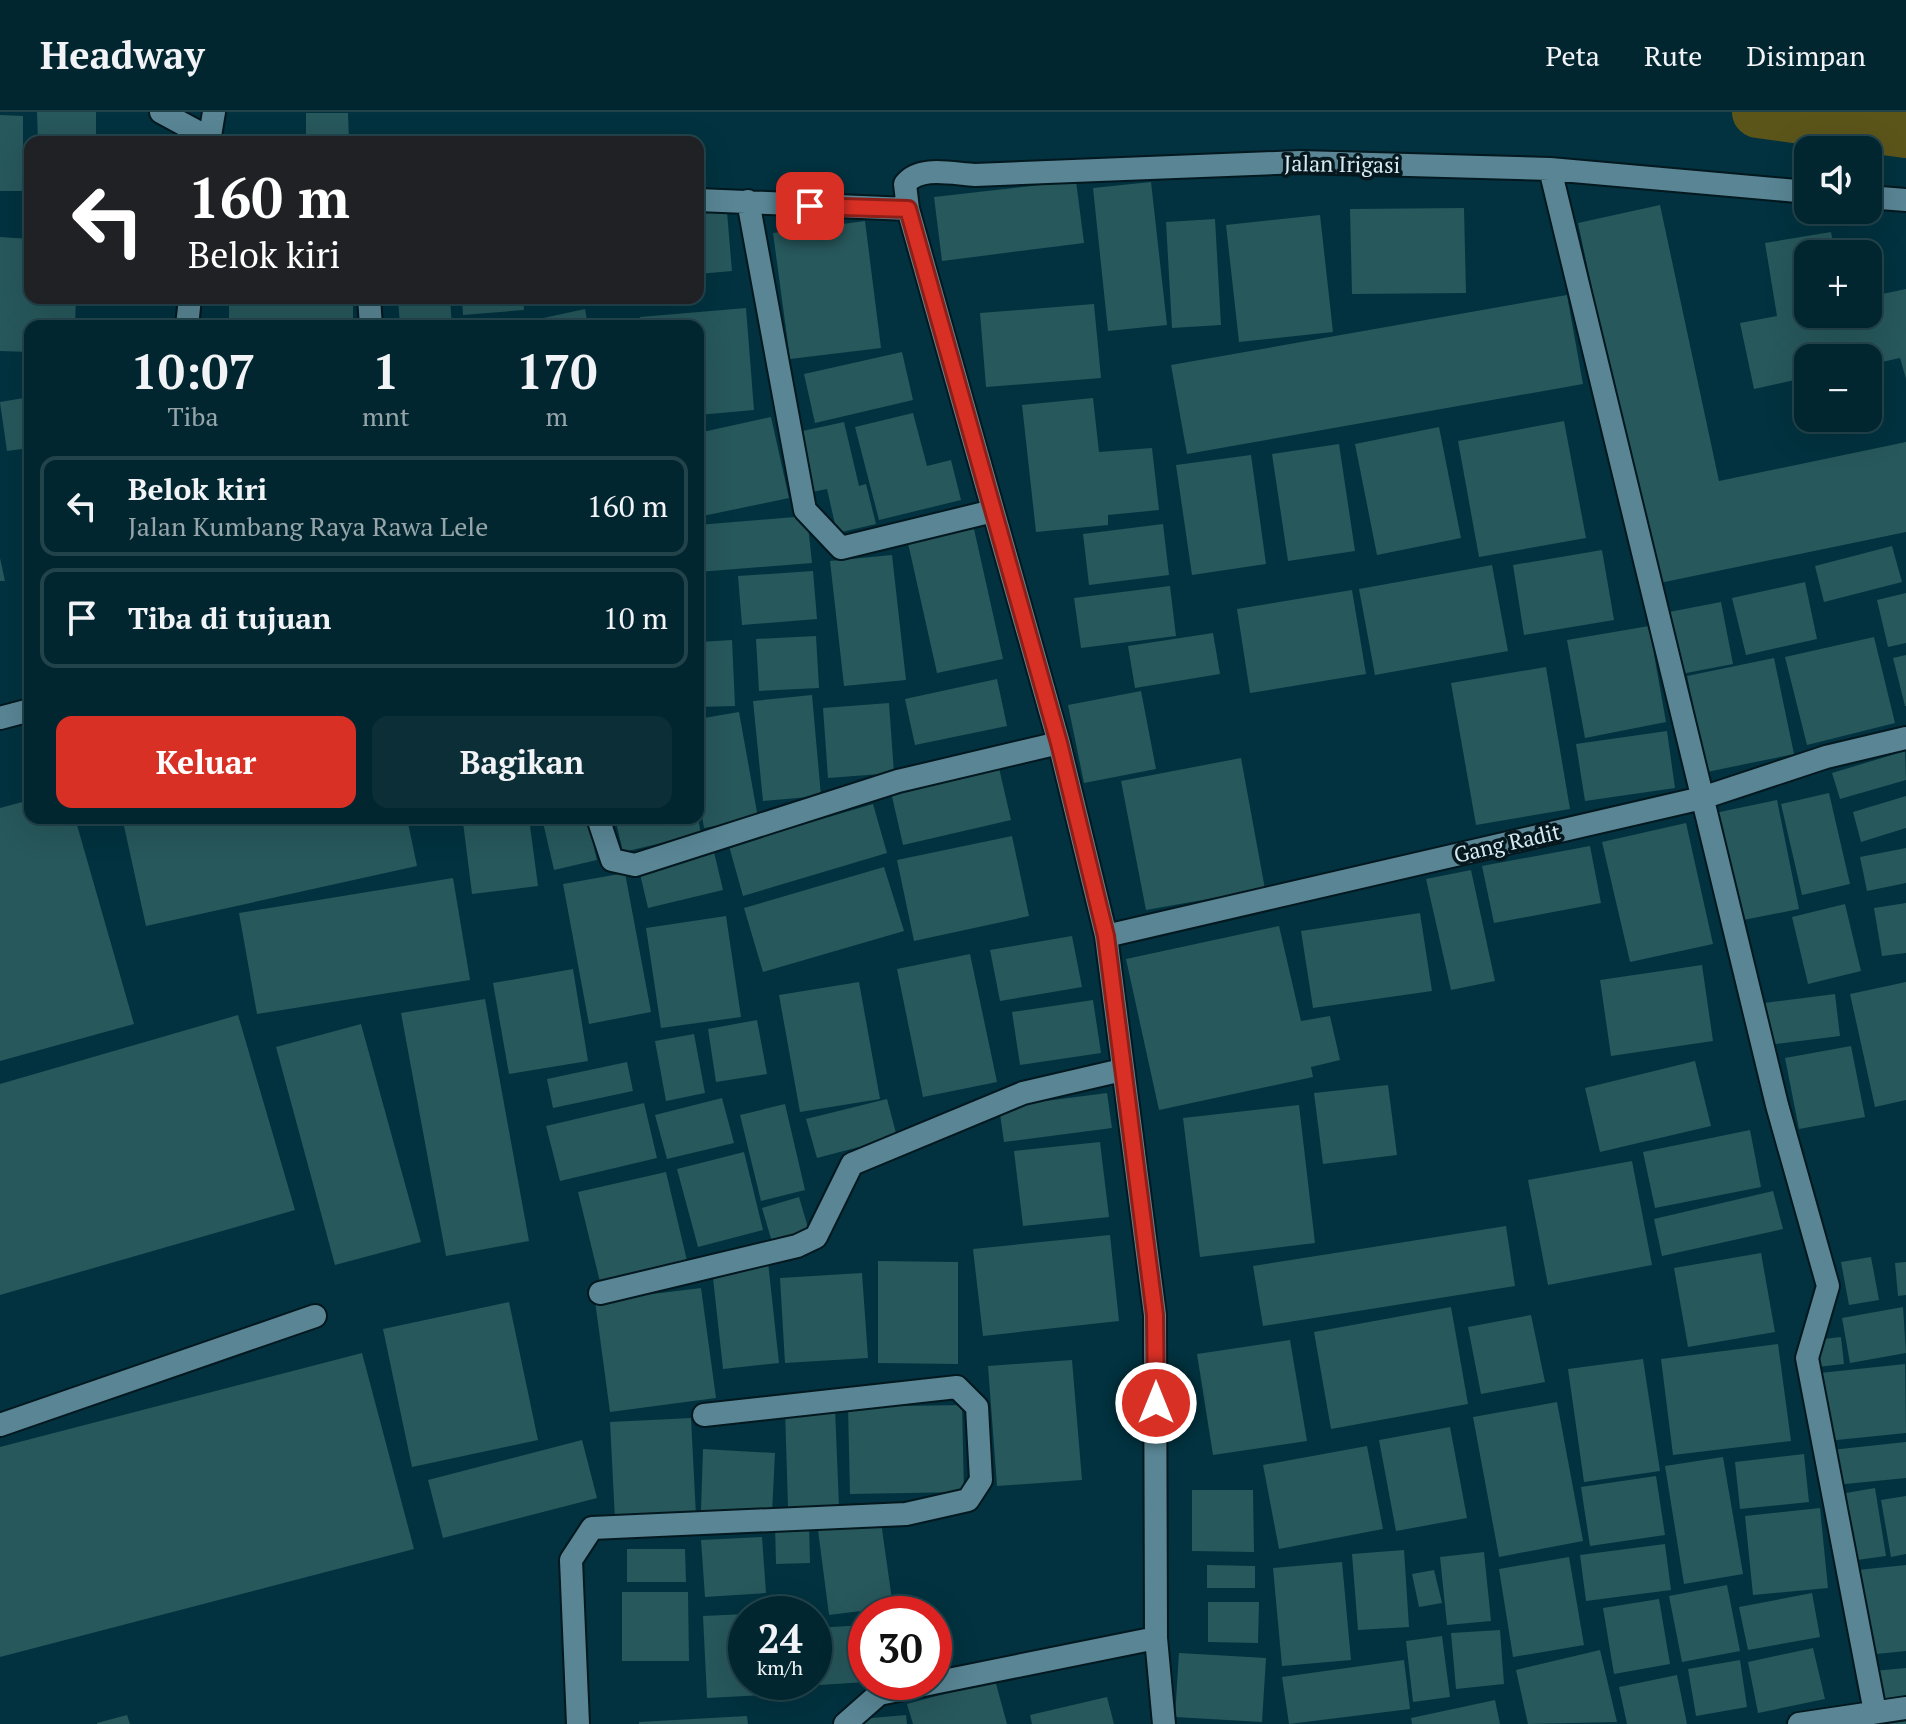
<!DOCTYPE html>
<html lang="id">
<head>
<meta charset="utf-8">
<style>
	body { margin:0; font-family:"PT Serif",serif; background:#0c2e37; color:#f1f3f6; height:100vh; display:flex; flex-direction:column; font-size:30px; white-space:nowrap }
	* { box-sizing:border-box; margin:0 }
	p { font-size:26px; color:#96a5aa }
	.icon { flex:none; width:44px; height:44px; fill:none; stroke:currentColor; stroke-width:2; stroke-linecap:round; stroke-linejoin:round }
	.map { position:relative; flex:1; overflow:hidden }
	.sheet { position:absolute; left:24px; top:208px; width:680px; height:504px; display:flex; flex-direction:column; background:#02262f; border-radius:16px; box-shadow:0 8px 32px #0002,0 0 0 2px #23434b }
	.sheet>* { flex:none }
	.hud { position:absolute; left:24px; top:24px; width:680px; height:168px; border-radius:16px; box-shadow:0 8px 32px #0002,0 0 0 2px #23434b; background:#202124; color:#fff; overflow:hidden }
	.fabs { position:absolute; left:1794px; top:24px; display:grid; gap:16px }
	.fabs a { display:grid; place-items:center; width:88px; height:88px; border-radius:16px; background:#02262f; box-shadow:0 8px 32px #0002,0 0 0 2px #23434b; font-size:40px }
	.speed { position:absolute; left:728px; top:1484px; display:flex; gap:16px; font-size:40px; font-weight:700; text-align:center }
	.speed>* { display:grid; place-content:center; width:104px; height:104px; border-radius:50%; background:#02262f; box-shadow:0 8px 32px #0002,0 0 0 2px #23434b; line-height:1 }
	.speed small { font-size:20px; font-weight:400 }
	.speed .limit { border:12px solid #d22; background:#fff; color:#111 }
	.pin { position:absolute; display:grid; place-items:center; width:68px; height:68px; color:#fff; margin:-34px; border-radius:16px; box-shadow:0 4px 12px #0006 }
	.me { position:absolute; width:88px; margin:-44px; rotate:0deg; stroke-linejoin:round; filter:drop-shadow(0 0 6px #0008) }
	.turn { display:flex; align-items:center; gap:28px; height:168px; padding:0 32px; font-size:36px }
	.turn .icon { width:104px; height:104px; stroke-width:2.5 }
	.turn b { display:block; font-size:56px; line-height:68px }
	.eta { display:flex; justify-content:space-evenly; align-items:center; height:136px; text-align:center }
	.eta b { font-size:48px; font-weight:700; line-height:56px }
	.action { display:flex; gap:16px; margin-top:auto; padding:16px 32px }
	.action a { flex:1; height:92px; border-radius:16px; background:#d93025; color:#fff; font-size:32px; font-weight:700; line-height:92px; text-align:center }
	.action a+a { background:#0c2e37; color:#f1f3f6 }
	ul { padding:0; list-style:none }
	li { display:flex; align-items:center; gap:24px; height:100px; margin:0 16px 12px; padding:0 16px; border:4px solid #23434b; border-radius:16px }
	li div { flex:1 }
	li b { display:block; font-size:30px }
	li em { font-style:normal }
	header { display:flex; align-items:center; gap:48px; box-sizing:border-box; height:112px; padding:0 40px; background:#02262f; border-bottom:2px solid #23434b }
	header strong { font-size:38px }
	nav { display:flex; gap:44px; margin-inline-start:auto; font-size:28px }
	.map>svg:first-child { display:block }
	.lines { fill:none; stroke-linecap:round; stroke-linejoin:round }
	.canal { stroke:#5c551a; stroke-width:52 }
	.building { fill:#27585c }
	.service-casing { stroke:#03181f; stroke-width:26 }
	.minor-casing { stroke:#03181f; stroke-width:26 }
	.secondary-casing { stroke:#03181f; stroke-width:26 }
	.service { stroke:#598594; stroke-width:22 }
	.minor { stroke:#598594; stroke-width:22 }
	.secondary { stroke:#598594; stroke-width:22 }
	.route-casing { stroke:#8d1f18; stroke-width:20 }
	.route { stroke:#d93025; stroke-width:14 }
	.labels { text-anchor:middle; stroke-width:7; stroke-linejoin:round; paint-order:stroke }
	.street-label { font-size:22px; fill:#d4eaf3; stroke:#06171d }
</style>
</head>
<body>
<header>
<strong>Headway</strong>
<nav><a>Peta</a><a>Rute</a><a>Disimpan</a></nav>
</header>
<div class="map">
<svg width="1906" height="1612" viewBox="0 0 1906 1612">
	<rect width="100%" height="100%" fill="#02323f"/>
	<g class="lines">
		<path class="canal" d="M1758 0 1906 20"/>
	</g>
	<path class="building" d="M37 0H96V30H38Z
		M306 1H348L349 30H306Z
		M0 3 23 4V79H0Z
		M1076 69 1084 131 942 149 934 85Z
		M1151 70 1167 213 1108 219 1093 76Z
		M1660 93 1719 369 1906 330V420L1655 472 1578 111Z
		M1464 96 1466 181 1352 182 1350 97Z
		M727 100 732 159 698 162V102Z
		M1320 103 1333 220 1239 230 1226 113Z
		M1215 107 1221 213 1172 216 1166 110Z
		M865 109 881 236 790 247 773 121Z
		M1831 120 1835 142H1808V202H1868V185L1906 177V267L1900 246 1868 253V246H1808V265L1754 277 1740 211 1777 204 1765 131Z
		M0 125 30 127V186H76L75 214H30V240L0 239Z
		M1567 183 1583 272 1187 342 1171 253Z
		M229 186H353V210L229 209Z
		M398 186H450L452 214H400Z
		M462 186H523L524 198 463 203Z
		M1094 192 1101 266 986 275 980 201Z
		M746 196 754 298 698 303V214H641L640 205Z
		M585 197 588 214H511V213Z
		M902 240 913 288 815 311 804 262Z
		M30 285V336L7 339 0 290Z
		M1093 286 1099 340 1152 336 1159 398 1108 403V413L1036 420 1022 293Z
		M913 301 927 354 951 348 961 388 879 408 855 315Z
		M771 305 789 386 698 405V321Z
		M1564 309 1586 426 1479 445 1458 329Z
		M844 310 859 374 866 372 876 412 837 421 827 377 812 380 798 320Z
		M1439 315 1461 426 1377 443 1355 332Z
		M1339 332 1355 439 1288 449 1272 342Z
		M1251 343 1266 452 1192 463 1176 353Z
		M807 404 812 451 698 460V413Z
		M1163 412 1169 463 1089 473 1083 422Z
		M974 417 1003 547 937 561 908 431Z
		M1892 434 1902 470 1824 490 1815 454Z
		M1602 438 1614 508 1524 523 1513 453Z
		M892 443 906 568 844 574 830 449Z
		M0 446 5 469H0Z
		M1492 453 1508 539 1375 563 1359 477Z
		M813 459 817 507 742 513 738 464Z
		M1805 470 1817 527 1746 543 1732 486Z
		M1170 474 1176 524 1081 536 1074 486Z
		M1352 478 1366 562 1250 581 1237 497Z
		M1906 481V531L1888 535 1877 488Z
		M1721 490 1733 552 1681 562 1669 500Z
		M1649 514 1666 610 1585 626 1567 528Z
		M1213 521 1220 562 1135 576 1128 534Z
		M816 524 819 576 759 579 756 527Z
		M1874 525 1895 611 1807 633 1785 545Z
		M732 528 735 594 698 595V530Z
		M1906 543V594H1905L1893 546Z
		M1774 546 1794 642 1707 660 1687 564Z
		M1546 555 1570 697 1476 713 1451 571Z
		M997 567 1007 614 915 633 905 587Z
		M1141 579 1156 657 1084 671 1068 593Z
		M812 583 821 684 763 689 753 589Z
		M889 591 894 661 828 666 823 596Z
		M739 600 758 706 704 716 698 678V607Z
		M1667 619 1675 676 1585 689 1576 632Z
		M1905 639 1906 668 1840 687 1832 661Z
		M1241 646 1265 777 1146 798 1121 669Z
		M999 656 1011 708 903 733 891 680Z
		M1829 681 1850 772 1802 783 1781 692Z
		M1906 684V716L1861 730 1853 700Z
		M30 688V706H75L134 912 0 949V696Z
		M1777 688 1799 797 1733 810 1710 702Z
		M873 692 887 741 743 784 729 734Z
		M160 706H407L417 754 146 814 124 714Z
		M492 706H529L538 774 472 782 463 710Z
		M542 706H587L597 748 554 758Z
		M615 706H698L701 722 623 740Z
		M1686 711 1713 832 1630 850 1602 730Z
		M1012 724 1029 804 914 829 897 748Z
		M1590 734 1601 791 1494 811 1482 754Z
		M1906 736V771L1867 779 1860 745Z
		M714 740 723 778 648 796 639 758Z
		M884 755 904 819 763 860 744 796Z
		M1471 758 1495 869 1451 878 1426 767Z
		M625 761 651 900 589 912 563 772Z
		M453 766 470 868 257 902 239 801Z
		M1906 791V841L1882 844 1874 796Z
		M1845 792 1861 859 1808 872 1792 805Z
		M1420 801 1432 879 1313 896 1301 819Z
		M726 804 741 905 661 916 646 816Z
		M1279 814 1301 909 1330 904 1340 948 1311 955 1313 965 1159 998 1126 847Z
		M1072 824 1082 875 1000 889 990 838Z
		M970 842 997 970 923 985 897 857Z
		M1702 853 1713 929 1611 944 1600 868Z
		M573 857 588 949 509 962 493 871Z
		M859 870 880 987 800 1000 779 883Z
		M1906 870V988L1875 995 1850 882Z
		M1835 882 1840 924 1769 933 1764 891Z
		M485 887 529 1129 446 1144 401 901Z
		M1093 888 1101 941 1020 953 1012 900Z
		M238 903 295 1098 0 1183V972Z
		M757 908 767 962 716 970 708 917Z
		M361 912 421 1130 335 1153 276 935Z
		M694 922 705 981 666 989 655 929Z
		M1851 934 1865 1005 1799 1017 1785 946Z
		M1695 949 1711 1014 1600 1040 1585 976Z
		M627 950 633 979 553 996 547 967Z
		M1388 973 1397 1043 1323 1052 1314 981Z
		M1107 981 1112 1016 1004 1030 999 995Z
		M722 986 734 1031 667 1047 655 1003Z
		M887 987 897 1025 817 1046 806 1007Z
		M644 991 657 1046 560 1069 546 1014Z
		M785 992 805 1078 761 1089 740 1003Z
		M1299 993 1315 1131 1200 1145 1183 1006Z
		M1750 1018 1761 1075 1655 1096 1643 1040Z
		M1100 1030 1109 1105 1023 1114 1014 1039Z
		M744 1040 763 1118 698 1135 677 1057Z
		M1632 1049 1652 1153 1548 1173 1528 1068Z
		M666 1060 688 1153 601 1174 578 1080Z
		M1773 1079 1783 1117 1662 1144 1654 1107Z
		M799 1085 809 1119 772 1130 762 1096Z
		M1506 1114 1515 1174 1263 1214 1253 1154Z
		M1110 1123 1119 1209 983 1224 973 1137Z
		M1761 1141 1775 1220 1688 1235 1674 1156Z
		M1871 1145 1879 1188 1849 1193 1841 1150Z
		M878 1149 958 1150V1252L878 1251Z
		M768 1150 779 1251 723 1257 712 1157Z
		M1906 1150V1183L1898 1184 1895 1151Z
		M862 1161 868 1246 785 1251 780 1166Z
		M701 1176 716 1286 610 1300 595 1189Z
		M509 1190 538 1328 412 1355 383 1217Z
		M1451 1195 1468 1292 1331 1317 1314 1220Z
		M1903 1195 1906 1241 1850 1251 1842 1206Z
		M1531 1203 1545 1270 1481 1282 1468 1215Z
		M1841 1225 1844 1252 1817 1255 1815 1228Z
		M1290 1228 1307 1329 1213 1343 1197 1242Z
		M1778 1232 1791 1329 1673 1343 1661 1247Z
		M362 1241 414 1437 0 1545V1335Z
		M1643 1247 1660 1359 1584 1370 1568 1257Z
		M1072 1248 1082 1368 997 1374 988 1254Z
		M1905 1252 1906 1321 1827 1329 1820 1261Z
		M1557 1290 1583 1429 1499 1445 1473 1305Z
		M962 1293 964 1380 850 1382 848 1295Z
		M835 1296 839 1394 788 1395 785 1297Z
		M691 1306 696 1404 615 1408 610 1310Z
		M1450 1315 1467 1406 1396 1419 1379 1328Z
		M582 1328 597 1386 443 1426 428 1368Z
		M1906 1330V1366L1835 1373 1831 1338Z
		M1367 1334 1383 1417 1279 1437 1263 1353Z
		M703 1337 775 1341 772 1401 701 1398Z
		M1804 1342 1809 1390 1740 1397 1735 1350Z
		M1723 1345 1743 1462 1684 1472 1665 1354Z
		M1656 1364 1665 1423 1590 1434 1581 1375Z
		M1875 1376 1886 1444 1850 1449 1840 1382Z
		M1192 1378H1253L1254 1440 1192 1439Z
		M1906 1384V1442L1891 1445 1881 1388Z
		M1820 1396 1828 1476 1753 1483 1745 1404Z
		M881 1410 893 1495 829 1503 818 1418Z
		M809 1412 810 1451 776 1452 775 1413Z
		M762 1425 766 1481 705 1485 701 1428Z
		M1665 1432 1671 1478 1586 1489 1580 1443Z
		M627 1437H685L686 1470H627Z
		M1404 1438 1409 1515 1358 1518 1352 1442Z
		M1484 1440 1491 1509 1447 1513 1440 1445Z
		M1569 1445 1584 1533 1513 1545 1499 1457Z
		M1342 1450 1351 1548 1282 1554 1273 1456Z
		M1207 1453 1255 1454V1476H1207Z
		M1906 1453V1539L1866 1543 1858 1458Z
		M1434 1458 1442 1491 1419 1495 1412 1462Z
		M1727 1473 1740 1539 1682 1550 1669 1484Z
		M622 1480H688L689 1549H622Z
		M1812 1481 1820 1525 1748 1538 1739 1495Z
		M1659 1487 1670 1552 1614 1562 1603 1496Z
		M1208 1490H1259L1258 1531 1208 1530Z
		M746 1502V1570H782V1582L707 1586 703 1504Z
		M866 1513V1570L804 1574 803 1570H814V1516Z
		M1500 1518 1504 1572 1456 1577 1451 1521Z
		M1442 1524 1450 1585 1413 1590 1406 1529Z
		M1813 1536 1825 1587 1758 1601 1748 1550Z
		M1600 1538 1617 1610 1528 1612 1516 1558Z
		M1179 1541 1266 1546 1262 1610 1175 1605Z
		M1404 1548 1410 1597 1289 1612 1282 1565Z
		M1740 1548 1747 1595 1696 1604 1688 1557Z
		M1906 1556V1586L1876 1589 1873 1559Z
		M1677 1563 1687 1612H1627L1619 1575Z
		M995 1568 1007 1612H913L907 1592Z
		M1107 1585 1114 1612H1032L1030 1603Z
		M1495 1588 1500 1612H1412L1411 1606Z
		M127 1603 130 1612H97V1611Z
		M906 1603 907 1612H861L860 1607Z
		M747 1604 748 1612H639V1610Z
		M1906 1606V1612H1878L1877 1610Z"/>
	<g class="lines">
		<g class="service-casing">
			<path id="service" d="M0 1313 315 1204"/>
		</g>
		<g class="minor-casing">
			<path id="minor" d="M161 0 209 26
				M1550 57 1777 993 1828 1174 1807 1246 1875 1600
				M1868 85 1906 88
				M698 88 908 97
				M748 89 805 398 841 436 993 399
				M369 186 371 214
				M598 706 612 748 635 753 898 669 1059 631
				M1106 824 1702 686 1826 645 1906 626
				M600 1181 797 1134 816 1125 852 1052 1023 981 1122 958
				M578 1612 571 1448 592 1416 906 1402 968 1388 981 1368 977 1295 957 1275 704 1303
				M845 1612 879 1582 1156 1526
				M1164 1612 1156 1526 1155 1203 1106 824 1059 631 908 97 905 72C920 53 953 62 975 63L1300 50 1550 57 1808 80
				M1799 1612 1906 1596"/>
		</g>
		<g class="secondary-casing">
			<path id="secondary" d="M209 30 214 0
				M187 214 190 186
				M0 606 30 598"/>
		</g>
		<use href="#service" class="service"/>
		<use href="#minor" class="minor"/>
		<use href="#secondary" class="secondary"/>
	</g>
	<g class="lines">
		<g class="route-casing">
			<path id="route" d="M810 94 908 97 1059 631 1106 824 1155 1203 1156 1291"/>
		</g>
		<use href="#route" class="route"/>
	</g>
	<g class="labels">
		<g class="street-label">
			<text transform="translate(1342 52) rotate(1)" y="8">Jalan Irigasi</text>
			<text transform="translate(1507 731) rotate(-13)" y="8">Gang Radit</text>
		</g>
	</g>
</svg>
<div class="fabs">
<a><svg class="icon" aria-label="sound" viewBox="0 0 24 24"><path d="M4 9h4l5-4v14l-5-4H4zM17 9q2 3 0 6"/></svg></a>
<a>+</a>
<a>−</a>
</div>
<div class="speed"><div>24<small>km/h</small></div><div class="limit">30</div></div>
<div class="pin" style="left:810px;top:94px;background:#d93025"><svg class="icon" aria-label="arrive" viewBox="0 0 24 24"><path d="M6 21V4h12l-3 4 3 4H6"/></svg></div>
<svg class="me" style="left:1156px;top:1291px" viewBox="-20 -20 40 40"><circle r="17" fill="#d93025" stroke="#fff" stroke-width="3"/><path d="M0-11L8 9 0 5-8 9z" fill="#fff"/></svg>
<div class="hud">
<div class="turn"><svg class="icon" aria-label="left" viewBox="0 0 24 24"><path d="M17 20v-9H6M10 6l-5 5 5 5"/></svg><div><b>160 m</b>Belok kiri</div></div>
</div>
<section class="sheet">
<div class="eta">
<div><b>10:07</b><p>Tiba</p></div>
<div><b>1</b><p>mnt</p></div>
<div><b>170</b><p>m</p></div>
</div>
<ul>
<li><svg class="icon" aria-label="left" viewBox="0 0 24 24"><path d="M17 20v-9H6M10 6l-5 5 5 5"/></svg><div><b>Belok kiri</b><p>Jalan Kumbang Raya Rawa Lele</p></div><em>160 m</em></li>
<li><svg class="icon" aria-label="arrive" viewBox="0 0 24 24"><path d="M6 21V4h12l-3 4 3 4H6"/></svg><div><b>Tiba di tujuan</b></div><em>10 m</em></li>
</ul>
<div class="action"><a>Keluar</a><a>Bagikan</a></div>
</section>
</div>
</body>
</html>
